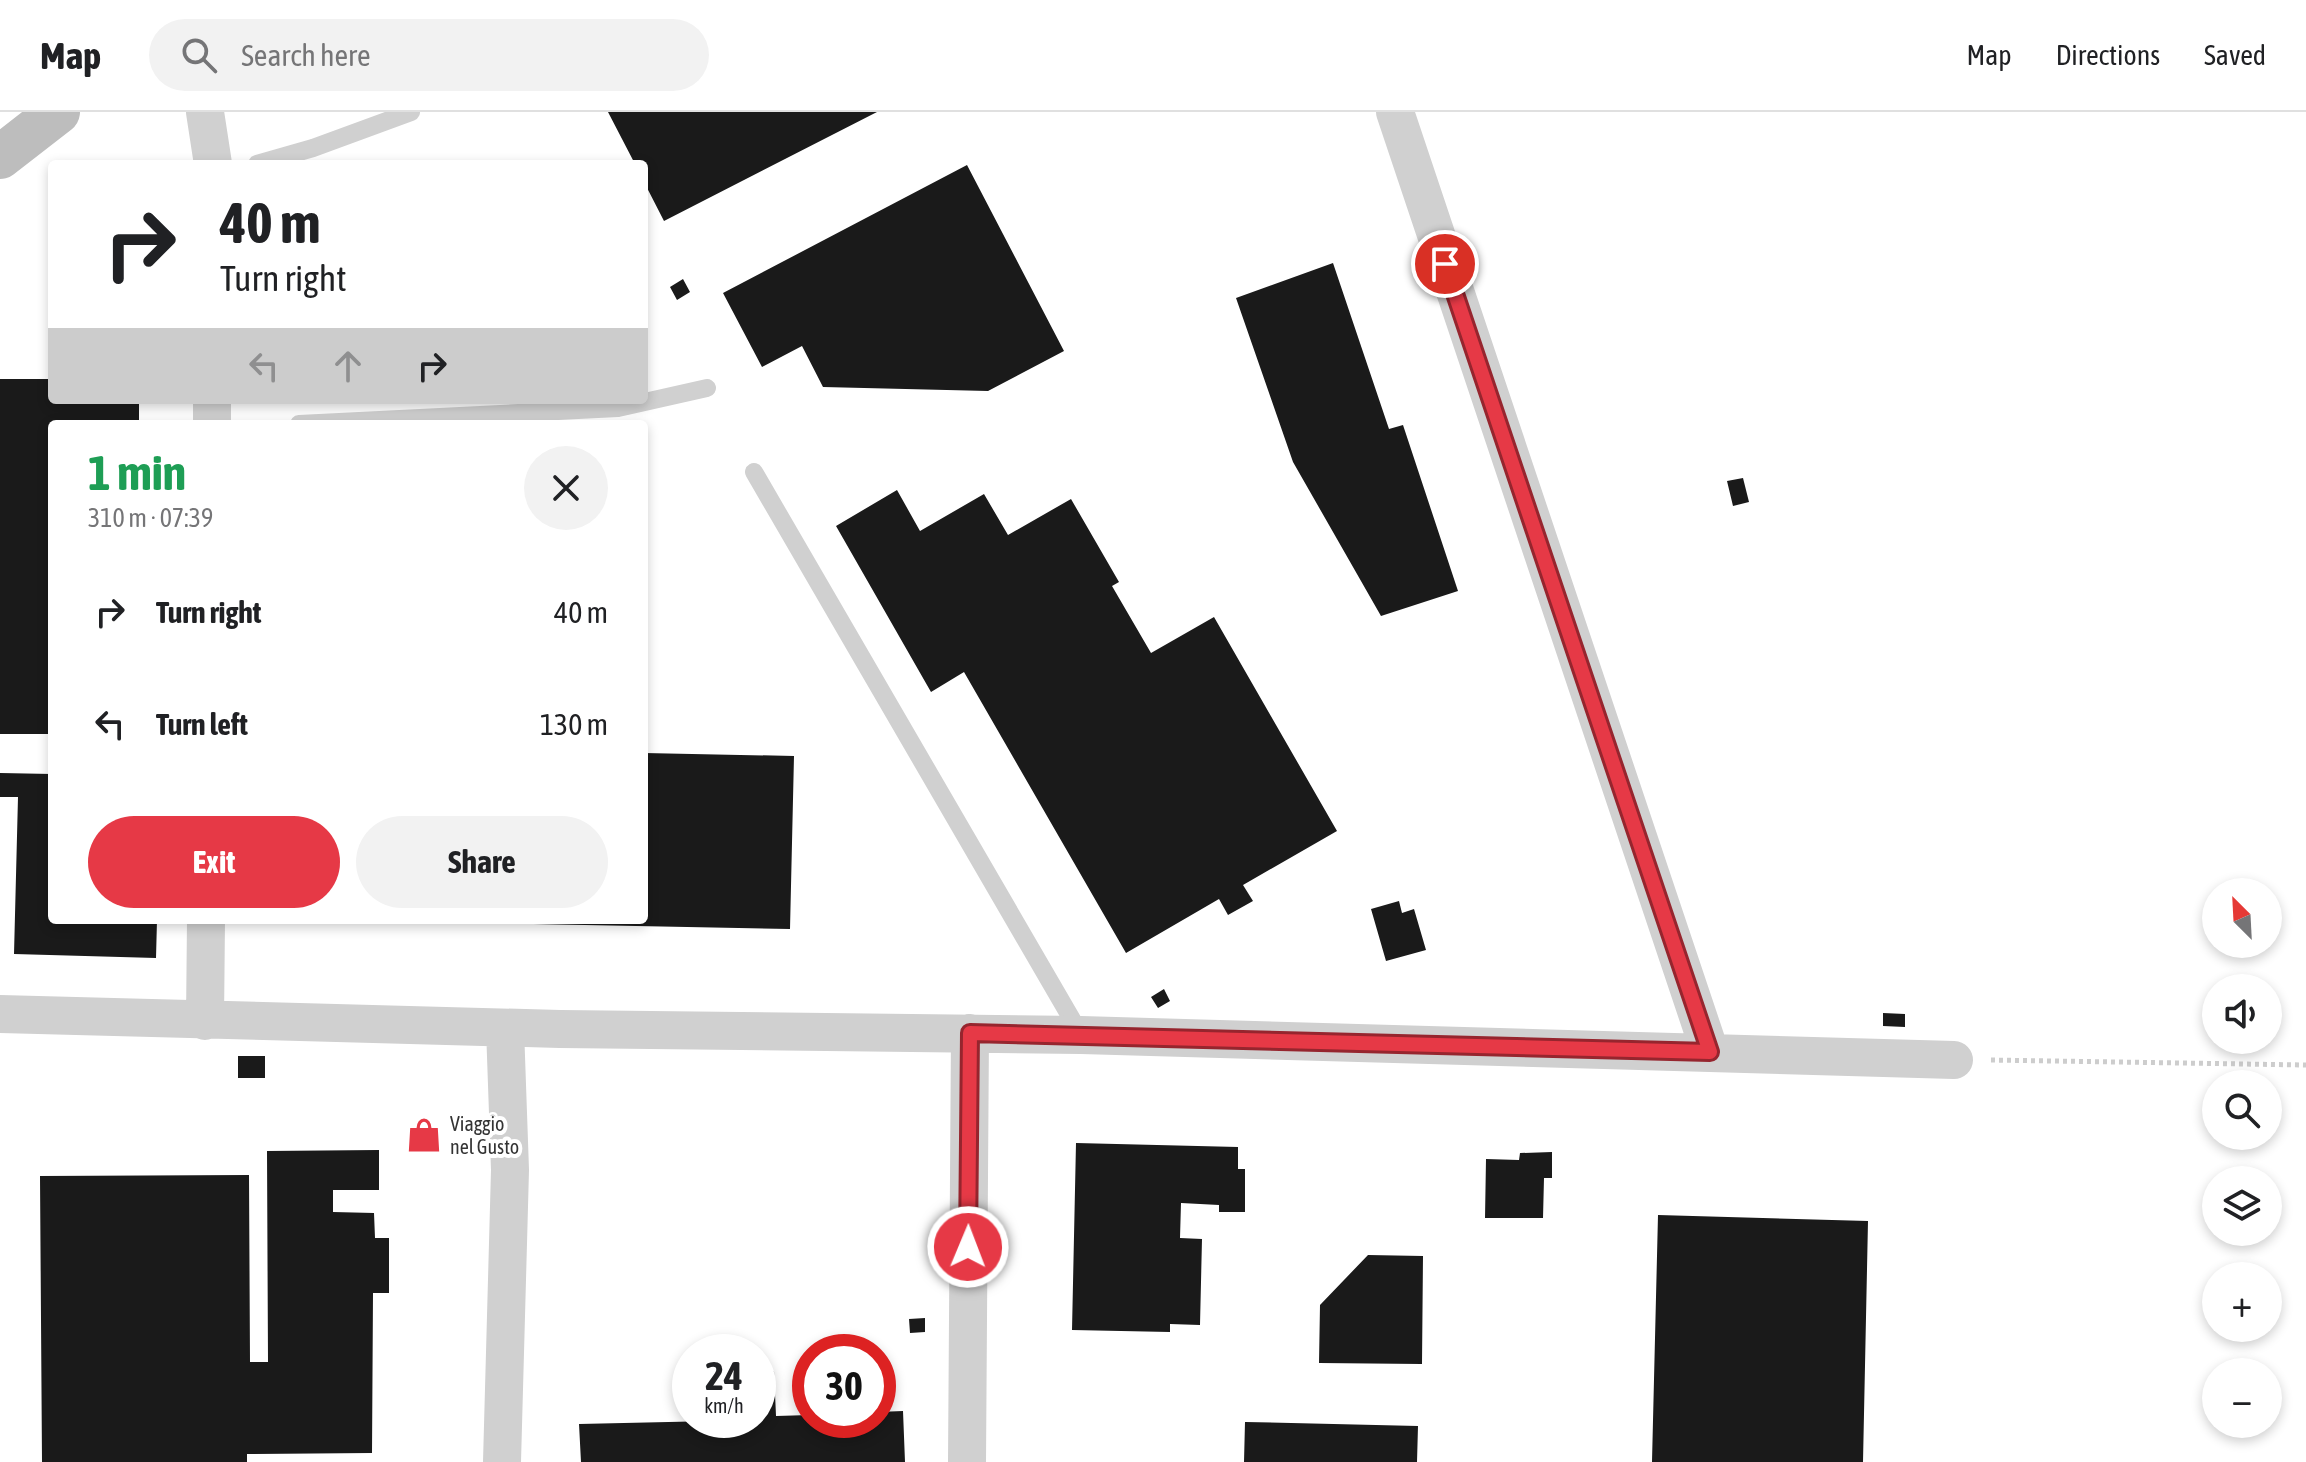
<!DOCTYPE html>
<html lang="en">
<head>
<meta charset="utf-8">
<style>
	body { margin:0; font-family:"Asap Condensed",sans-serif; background:#f2f2f2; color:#202124; height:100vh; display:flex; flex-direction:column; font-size:30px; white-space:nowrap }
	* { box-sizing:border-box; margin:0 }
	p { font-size:26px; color:#757577 }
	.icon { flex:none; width:44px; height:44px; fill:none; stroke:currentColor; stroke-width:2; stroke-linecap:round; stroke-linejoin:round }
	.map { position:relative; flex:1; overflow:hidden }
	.panel { position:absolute; left:48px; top:308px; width:600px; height:504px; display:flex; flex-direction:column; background:#fff; border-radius:8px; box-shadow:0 4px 12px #0003 }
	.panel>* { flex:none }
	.top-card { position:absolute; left:48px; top:48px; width:600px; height:244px; border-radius:8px; box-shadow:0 4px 12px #0003; background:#fff; color:#202124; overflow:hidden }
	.needle { width:52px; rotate:336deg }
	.fabs { position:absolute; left:2202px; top:766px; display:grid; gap:16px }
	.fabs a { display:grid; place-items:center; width:80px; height:80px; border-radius:50%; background:#fff; box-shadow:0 4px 12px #0003; font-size:40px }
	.speed { position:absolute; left:672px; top:1222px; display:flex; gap:16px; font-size:40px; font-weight:700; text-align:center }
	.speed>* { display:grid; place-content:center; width:104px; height:104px; border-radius:50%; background:#fff; box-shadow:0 4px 12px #0003; line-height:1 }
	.speed small { font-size:20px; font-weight:400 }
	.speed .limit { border:12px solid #d22; background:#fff; color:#111 }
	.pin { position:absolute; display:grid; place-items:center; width:68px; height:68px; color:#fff; margin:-34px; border:4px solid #fff; border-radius:50%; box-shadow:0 2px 8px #0007 }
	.me { position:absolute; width:88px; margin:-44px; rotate:1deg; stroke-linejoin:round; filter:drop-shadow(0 0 6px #0008) }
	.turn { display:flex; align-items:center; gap:28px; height:168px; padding:0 40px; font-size:36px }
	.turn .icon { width:104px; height:104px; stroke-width:2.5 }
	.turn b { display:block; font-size:56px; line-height:68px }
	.lanes { display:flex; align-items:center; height:76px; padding:0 40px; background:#0003; justify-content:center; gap:40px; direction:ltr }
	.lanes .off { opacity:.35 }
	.round { display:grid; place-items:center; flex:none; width:84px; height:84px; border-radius:42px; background:#f2f2f2 }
	.overview { display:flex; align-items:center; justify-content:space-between; height:136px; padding:0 40px }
	h1 { font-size:48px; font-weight:700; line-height:60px; color:#1e9e55 }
	.cta { display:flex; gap:16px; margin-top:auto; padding:16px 40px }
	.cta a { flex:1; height:92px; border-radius:48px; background:#e63946; color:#fff; font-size:32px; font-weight:700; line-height:92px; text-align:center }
	.cta a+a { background:#f2f2f2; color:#202124 }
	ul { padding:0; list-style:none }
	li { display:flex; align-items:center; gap:24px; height:112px; padding:0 40px }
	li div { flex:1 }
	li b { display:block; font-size:30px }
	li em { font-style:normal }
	header { display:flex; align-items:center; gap:48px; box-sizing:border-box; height:112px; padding:0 40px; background:#fff; border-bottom:2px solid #e0e0e0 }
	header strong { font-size:38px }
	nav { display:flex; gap:44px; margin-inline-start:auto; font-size:28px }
	.search { width:560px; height:72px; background:#f2f2f2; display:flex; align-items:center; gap:20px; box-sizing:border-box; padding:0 28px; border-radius:44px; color:#757577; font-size:30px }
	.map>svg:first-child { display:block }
	.building { fill:#1a1a1a }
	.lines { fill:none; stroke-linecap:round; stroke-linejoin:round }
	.path { stroke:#cdcdcd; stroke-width:5; stroke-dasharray:4 4; stroke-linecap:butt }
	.lane { stroke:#d0d0d0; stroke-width:18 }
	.street { stroke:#d0d0d0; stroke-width:38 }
	.secondary { stroke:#bdbdbd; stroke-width:44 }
	.route-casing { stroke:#96252e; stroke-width:20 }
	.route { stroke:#e63946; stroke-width:14 }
	.labels { text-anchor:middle; stroke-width:8; stroke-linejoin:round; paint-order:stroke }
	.poi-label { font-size:20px; fill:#333; stroke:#fff; text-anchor:start }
</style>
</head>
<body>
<header>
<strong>Map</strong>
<div class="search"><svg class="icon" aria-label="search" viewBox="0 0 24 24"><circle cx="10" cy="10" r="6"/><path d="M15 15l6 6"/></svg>Search here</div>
<nav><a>Map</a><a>Directions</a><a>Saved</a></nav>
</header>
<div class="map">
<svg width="2306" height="1350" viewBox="0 0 2306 1350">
	<rect width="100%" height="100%" fill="#fff"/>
	<path class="building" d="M608 0H877L664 109 644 70V52H635Z
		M967 53 1064 239 988 279 823 275 802 234 762 255 723 181Z
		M1333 151 1389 317 1403 313 1458 479 1381 504 1293 350 1236 186Z
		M683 167 690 180 677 188 670 175Z
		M0 267H52V288H139V312H52V622H0Z
		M1743 366 1749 390 1733 394 1727 369Z
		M897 378 920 419 984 382 1008 423 1071 387 1119 470 1112 474 1151 541 1214 505 1337 719 1243 773 1253 789 1228 803 1219 787 1126 841 964 560 931 580 836 414Z
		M644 641 794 644 790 817 485 811V808H644Z
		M0 661 52 662V808H157L156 846 14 842 18 685H0Z
		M1399 789 1402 801 1414 797 1426 838 1386 849 1371 797Z
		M1164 877 1170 889 1158 896 1151 885Z
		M1883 901 1905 902V915L1883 914Z
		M238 944H265V966H238Z
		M1076 1031 1238 1035V1057H1245V1100H1219V1093L1181 1091 1180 1126 1202 1127 1200 1213 1170 1212V1220L1072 1218Z
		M379 1038V1078H333V1100L374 1101 375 1126H389V1181H373L372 1341 247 1342V1350H42L40 1064 249 1063 250 1250H268L267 1039Z
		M1552 1040V1066H1544L1543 1106H1485L1486 1047 1519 1048 1520 1041Z
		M1658 1103 1868 1109 1863 1350H1652Z
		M1368 1143 1423 1144 1422 1252 1319 1251 1320 1193Z
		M925 1206V1220L910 1221 909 1207Z
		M774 1259 776 1304 810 1303V1308H878V1300L903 1299 905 1350H581L579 1312 758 1308V1260Z
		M1245 1310 1418 1314 1417 1350H1244Z"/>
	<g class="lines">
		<path class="path" d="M1991 948 2306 953"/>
		<path class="lane" d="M257 52 313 36 411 0
			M299 312 618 296 707 276
			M754 360 1081 923"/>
		<path class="street" d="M205 0 213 52
			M1395 0 1710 940
			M212 312V288
			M0 902 560 917 1081 923 1954 948
			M205 909 206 808
			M502 1350 510 1058 505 916
			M967 1350 970 921"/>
		<path class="secondary" d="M0 45 58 0"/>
	</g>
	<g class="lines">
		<g class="route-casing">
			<path id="route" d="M968 1135 970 921 1710 940 1445 152"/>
		</g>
		<use href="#route" class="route"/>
	</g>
	<defs>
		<g id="shop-bare" transform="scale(2.76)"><path d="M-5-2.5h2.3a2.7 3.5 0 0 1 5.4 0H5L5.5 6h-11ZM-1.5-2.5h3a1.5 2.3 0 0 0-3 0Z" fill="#e63946" stroke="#fff" stroke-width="2.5" paint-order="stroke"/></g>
	</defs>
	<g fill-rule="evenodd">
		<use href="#shop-bare" x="424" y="1023"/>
	</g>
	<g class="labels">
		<g class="poi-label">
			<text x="450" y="1019">Viaggio<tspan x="450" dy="23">nel Gusto</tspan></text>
		</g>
	</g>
</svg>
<div class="fabs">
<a><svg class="needle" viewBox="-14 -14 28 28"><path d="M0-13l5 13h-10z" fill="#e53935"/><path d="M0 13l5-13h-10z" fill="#757577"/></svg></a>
<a><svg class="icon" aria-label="sound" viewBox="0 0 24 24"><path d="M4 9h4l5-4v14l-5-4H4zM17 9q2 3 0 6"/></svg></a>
<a><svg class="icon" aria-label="search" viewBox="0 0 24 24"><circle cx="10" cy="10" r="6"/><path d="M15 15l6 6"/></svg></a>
<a><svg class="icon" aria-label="layers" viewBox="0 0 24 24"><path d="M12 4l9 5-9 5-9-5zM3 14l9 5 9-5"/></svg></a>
<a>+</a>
<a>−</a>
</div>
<div class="speed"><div>24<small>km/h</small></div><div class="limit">30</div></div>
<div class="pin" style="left:1445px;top:152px;background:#d93025"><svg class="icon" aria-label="arrive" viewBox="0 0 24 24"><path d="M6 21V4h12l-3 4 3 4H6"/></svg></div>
<svg class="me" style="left:968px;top:1135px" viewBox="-20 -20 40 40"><circle r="17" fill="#e63946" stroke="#fff" stroke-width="3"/><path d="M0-11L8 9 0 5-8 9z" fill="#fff"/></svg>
<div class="top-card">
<div class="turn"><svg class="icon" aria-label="right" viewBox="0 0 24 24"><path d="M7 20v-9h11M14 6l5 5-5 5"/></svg><div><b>40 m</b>Turn right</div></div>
<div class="lanes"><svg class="icon off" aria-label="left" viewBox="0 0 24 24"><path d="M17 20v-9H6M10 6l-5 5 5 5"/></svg><svg class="icon off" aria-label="ahead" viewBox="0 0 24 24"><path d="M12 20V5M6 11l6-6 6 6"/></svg><svg class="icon" aria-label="right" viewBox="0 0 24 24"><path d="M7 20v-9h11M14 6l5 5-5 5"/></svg></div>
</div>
<section class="panel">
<div class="overview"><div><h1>1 min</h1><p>310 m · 07:39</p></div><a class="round"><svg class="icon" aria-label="close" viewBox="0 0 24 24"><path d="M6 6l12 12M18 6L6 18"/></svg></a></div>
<ul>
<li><svg class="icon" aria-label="right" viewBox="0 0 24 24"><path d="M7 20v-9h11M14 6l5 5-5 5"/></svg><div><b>Turn right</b></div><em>40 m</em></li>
<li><svg class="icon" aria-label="left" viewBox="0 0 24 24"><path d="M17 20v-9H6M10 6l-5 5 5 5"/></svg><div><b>Turn left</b></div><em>130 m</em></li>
</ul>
<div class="cta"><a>Exit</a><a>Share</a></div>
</section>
</div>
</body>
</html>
